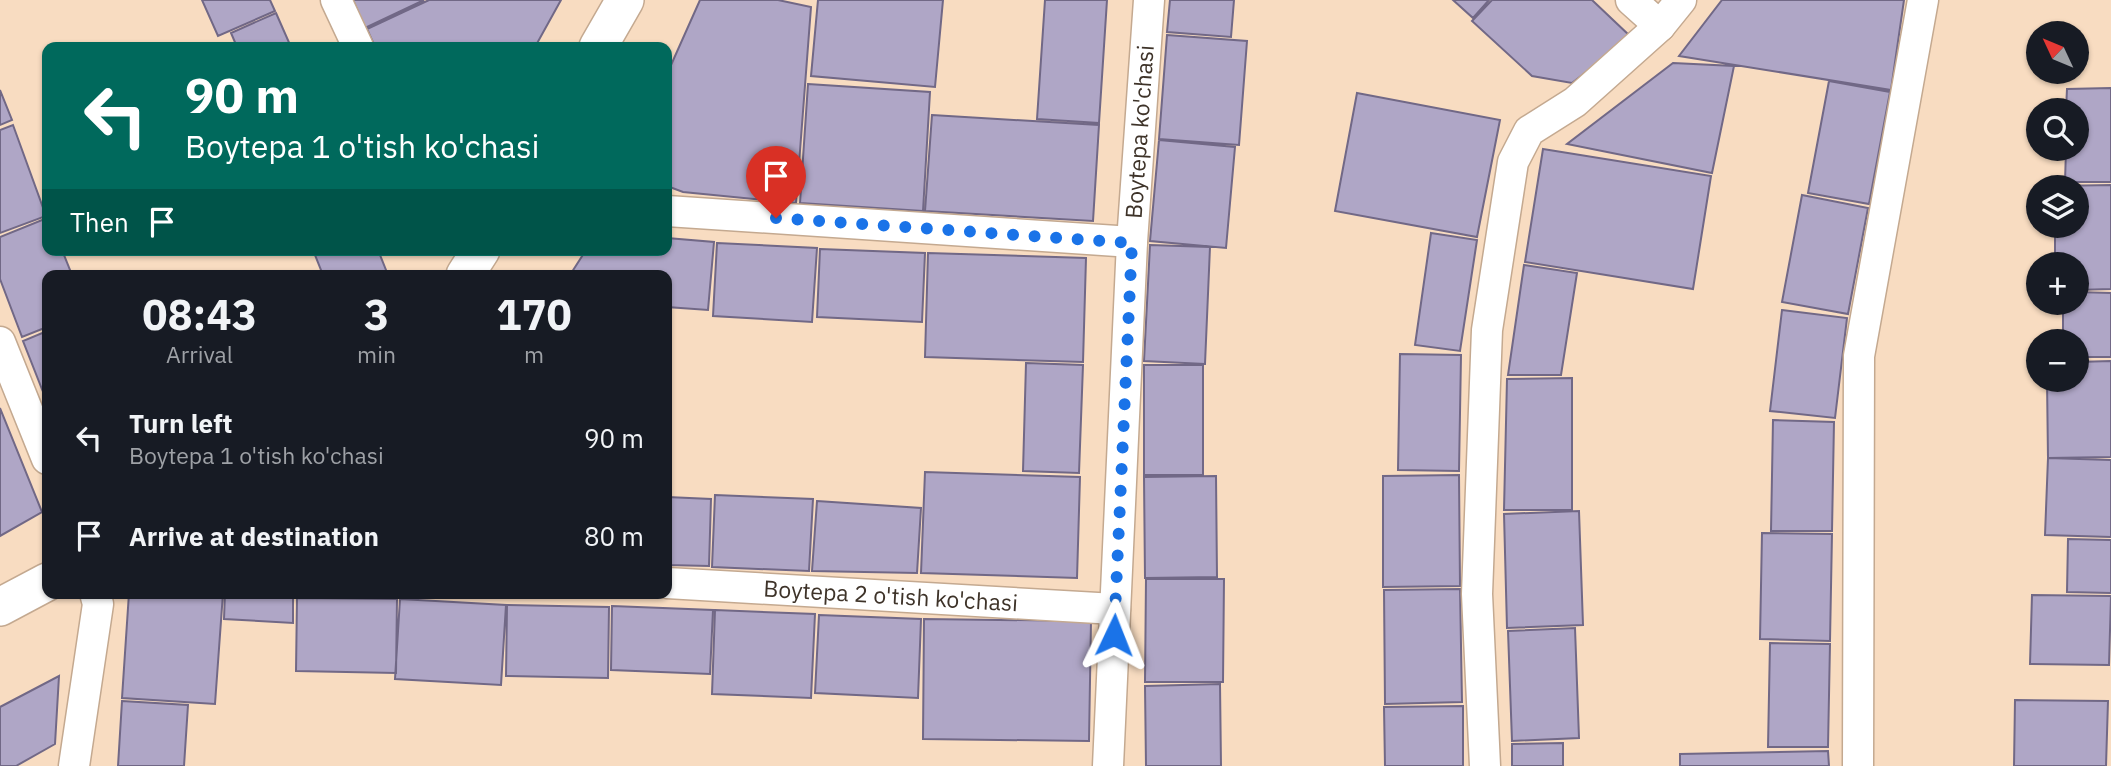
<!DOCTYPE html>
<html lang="en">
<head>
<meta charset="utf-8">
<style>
	body { margin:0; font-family:"IBM Plex Sans",sans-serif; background:#20242c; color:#f1f3f6; height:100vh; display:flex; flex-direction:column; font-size:26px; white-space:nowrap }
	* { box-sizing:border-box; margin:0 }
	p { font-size:23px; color:#9ea1a6 }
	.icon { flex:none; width:38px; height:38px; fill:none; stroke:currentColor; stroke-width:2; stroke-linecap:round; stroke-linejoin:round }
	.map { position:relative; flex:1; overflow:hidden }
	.panel { position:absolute; left:42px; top:270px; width:630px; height:329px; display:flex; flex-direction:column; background:#171b24; border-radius:14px; box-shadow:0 2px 5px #0004 }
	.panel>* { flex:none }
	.guide { position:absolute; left:42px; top:42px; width:630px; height:214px; border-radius:14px; box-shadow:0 2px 5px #0004; background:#00695c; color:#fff; overflow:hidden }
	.needle { width:46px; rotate:314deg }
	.fabs { position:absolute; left:2026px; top:21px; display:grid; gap:14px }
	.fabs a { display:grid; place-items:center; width:63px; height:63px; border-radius:50%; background:#171b24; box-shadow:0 2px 5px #0004; font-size:35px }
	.pin { position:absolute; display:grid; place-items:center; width:60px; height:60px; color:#fff; margin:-72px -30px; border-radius:50% 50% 50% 0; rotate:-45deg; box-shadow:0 0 7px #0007 }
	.pin .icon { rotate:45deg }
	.me { position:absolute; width:77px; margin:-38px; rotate:2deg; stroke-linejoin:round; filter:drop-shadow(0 0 5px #0008) }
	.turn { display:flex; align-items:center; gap:24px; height:147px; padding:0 28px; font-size:32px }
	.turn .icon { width:91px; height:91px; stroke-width:2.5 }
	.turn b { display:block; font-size:49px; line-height:60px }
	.then { display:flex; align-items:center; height:66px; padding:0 28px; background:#0003; gap:14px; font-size:26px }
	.eta { display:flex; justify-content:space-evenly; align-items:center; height:119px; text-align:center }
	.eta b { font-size:42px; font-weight:800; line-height:49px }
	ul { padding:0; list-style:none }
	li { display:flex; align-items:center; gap:21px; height:98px; padding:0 28px }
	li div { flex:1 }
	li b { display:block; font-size:26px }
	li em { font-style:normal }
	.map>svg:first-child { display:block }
	.building { fill:#afa6c6; stroke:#716886; stroke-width:2 }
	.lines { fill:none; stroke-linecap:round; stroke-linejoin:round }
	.minor-casing { stroke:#c4a990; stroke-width:33 }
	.tertiary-casing { stroke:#c4a990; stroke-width:40 }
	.minor { stroke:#fff; stroke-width:30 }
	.tertiary { stroke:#fff; stroke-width:37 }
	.route { stroke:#1a73e8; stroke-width:12; stroke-dasharray:0 21.6 }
	.labels { text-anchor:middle; stroke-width:5; stroke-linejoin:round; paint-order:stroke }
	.street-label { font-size:23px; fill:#3e3329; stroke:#f8dcc1 }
</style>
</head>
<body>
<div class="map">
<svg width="2111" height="766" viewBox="0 0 2111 766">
	<rect width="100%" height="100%" fill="#f8dcc1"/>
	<path class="building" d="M202 0H270L275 11 218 36Z
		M353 0H424L365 28Z
		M429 0H561L535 47H375L367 29Z
		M700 0H778L811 7 796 203 683 192 667 186V74Z
		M818 0H943L935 87 811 76Z
		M1045 0H1107L1099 123 1037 119Z
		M1170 0H1234L1231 37 1167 32Z
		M1453 0H1489L1473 18Z
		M1492 0H1592L1631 37 1572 83 1532 76 1472 21Z
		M1722 0H1904L1891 90 1679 56Z
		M276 13 291 47H237L231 33Z
		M1167 35 1247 41 1239 145 1159 139Z
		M1673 63 1734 66 1712 173 1567 144Z
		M1829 81 1890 92 1869 204 1808 193Z
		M808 84 930 92 923 211 800 203Z
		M2111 88V182H2065L2066 149H2077V110H2066L2067 89Z
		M0 90 12 120 0 125Z
		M1357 93 1500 120 1477 237 1335 211Z
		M932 115 1099 125 1093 221 925 211Z
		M13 125 46 216 0 233V130Z
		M1159 140 1235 147 1226 248 1150 241Z
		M1543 149 1711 176 1693 289 1525 262Z
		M2111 185V289L2077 290V264H2055V226H2077V187L2055 186Z
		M1802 195 1868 208 1848 314 1782 302Z
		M47 218V250H62L72 275H47V327L22 337 0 279V237Z
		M1431 233 1477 240 1460 351 1415 345Z
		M667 238 714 242 708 310 667 307V275H570L586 250H667Z
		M717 243 817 248 812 322 713 316Z
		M1150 245 1210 247 1205 364 1144 361Z
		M820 249 925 253 922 322 817 317Z
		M313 250H378L388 275H323Z
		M928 253 1086 258 1083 362 925 357Z
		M1524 265 1577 273 1561 375H1508Z
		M2077 292 2111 293V357H2077V341H2063V303H2077Z
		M1782 310 1847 318 1835 418 1770 411Z
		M47 331V402L23 341Z
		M1400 354 1461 355 1459 471 1398 470Z
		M2111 361V457L2048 458 2047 380H2077V362Z
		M1026 363 1083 365 1079 473 1023 471Z
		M1144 365H1203V475H1144Z
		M1572 378V510H1504L1507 379Z
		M0 408 42 512 0 536Z
		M1773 420 1834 422 1832 531H1771Z
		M2048 458 2111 460V537L2045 535Z
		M925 472 1080 477 1077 578 921 573Z
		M1459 475 1460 586 1383 587V476Z
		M1216 476 1217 577 1145 578 1144 477Z
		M715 495 813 499 809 571 712 567Z
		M667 497 711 499 709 566 667 565Z
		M817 501 921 508 917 573 812 571Z
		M1579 511 1583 625 1507 628 1504 514Z
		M1762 533 1832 534 1830 641 1760 639Z
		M2068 539 2111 540V593L2067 592Z
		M1146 579H1224L1223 682H1145Z
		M1460 589 1462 702 1385 704 1384 590Z
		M129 593H223L215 704 122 698Z
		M225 593H293V623L224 619Z
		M2032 595 2111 596 2109 665 2030 664Z
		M297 598 397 599 396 673 296 671Z
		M400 599 506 605 501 685 395 679Z
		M507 605 609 607 608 678 506 676Z
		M612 606 713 610 710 674 611 670Z
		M715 610 815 614 811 698 712 694Z
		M819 615 921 619 918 698 815 693Z
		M924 619 1091 621 1089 741 923 739Z
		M1575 628 1579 738 1512 741 1508 631Z
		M1770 643 1830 644 1828 747H1768Z
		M59 676 55 744 16 766H0V707Z
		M1220 684 1221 766H1146L1145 686Z
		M2015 700 2108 701 2106 766H2014Z
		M122 701 188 705 184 766H118Z
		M1463 706V766H1385L1384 707Z
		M1563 743V766H1512V744Z
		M1828 751 1829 766H1680V754Z"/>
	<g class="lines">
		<g class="minor-casing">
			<g id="minor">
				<path d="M336 0 358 47"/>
				<path d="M1631 0 1660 26"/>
				<path d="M667 211 1132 242"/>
				<path d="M0 342 47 459"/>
				<path id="s1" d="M667 583 1115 609"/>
				<path d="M74 766 98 604 95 593"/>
				<path id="s2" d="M1108 766 1132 242 1149 0"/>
				<path d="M1485 766 1477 594 1487 330 1513 162 1529 131 1575 102 1660 26 1681 0"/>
				<path d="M1858 766 1859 356 1923 0"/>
			</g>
		</g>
		<g class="tertiary-casing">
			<path id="tertiary" d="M598 47 625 0
				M465 275 481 250
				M0 607 47 582"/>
		</g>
		<use href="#minor" class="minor"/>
		<use href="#tertiary" class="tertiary"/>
	</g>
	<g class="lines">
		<path class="route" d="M776 218 1132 243 1114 635"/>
	</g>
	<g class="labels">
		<g class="street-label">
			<text dy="8" stroke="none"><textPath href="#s2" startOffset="635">Boytepa ko'chasi</textPath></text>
			<text dy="8" stroke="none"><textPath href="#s1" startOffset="224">Boytepa 2 o'tish ko'chasi</textPath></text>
		</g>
	</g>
</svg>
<div class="fabs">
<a><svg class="needle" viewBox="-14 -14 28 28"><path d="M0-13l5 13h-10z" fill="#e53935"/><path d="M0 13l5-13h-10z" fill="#9ea1a6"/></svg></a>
<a><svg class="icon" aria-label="search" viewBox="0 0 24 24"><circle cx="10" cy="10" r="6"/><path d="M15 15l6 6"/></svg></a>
<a><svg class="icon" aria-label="layers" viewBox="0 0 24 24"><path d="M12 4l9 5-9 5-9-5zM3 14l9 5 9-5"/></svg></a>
<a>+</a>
<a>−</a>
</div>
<div class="pin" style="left:776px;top:218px;background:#d93025"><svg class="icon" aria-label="arrive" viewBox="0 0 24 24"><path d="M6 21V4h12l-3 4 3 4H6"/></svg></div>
<svg class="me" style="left:1114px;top:635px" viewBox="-20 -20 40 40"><path d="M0-17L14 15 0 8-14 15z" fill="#1a73e8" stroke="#fff" stroke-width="4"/></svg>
<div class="guide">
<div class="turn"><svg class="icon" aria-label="left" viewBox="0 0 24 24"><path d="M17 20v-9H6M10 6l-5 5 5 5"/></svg><div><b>90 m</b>Boytepa 1 o'tish ko'chasi</div></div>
<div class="then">Then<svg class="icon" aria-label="arrive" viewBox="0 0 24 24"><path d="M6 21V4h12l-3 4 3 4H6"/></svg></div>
</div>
<section class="panel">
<div class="eta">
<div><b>08:43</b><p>Arrival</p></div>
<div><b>3</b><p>min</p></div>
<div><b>170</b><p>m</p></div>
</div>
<ul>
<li><svg class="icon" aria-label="left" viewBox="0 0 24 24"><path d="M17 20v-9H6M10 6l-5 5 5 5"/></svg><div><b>Turn left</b><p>Boytepa 1 o'tish ko'chasi</p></div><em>90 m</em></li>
<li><svg class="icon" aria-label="arrive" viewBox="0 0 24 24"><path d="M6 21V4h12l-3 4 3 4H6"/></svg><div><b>Arrive at destination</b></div><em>80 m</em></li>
</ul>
</section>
</div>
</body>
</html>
